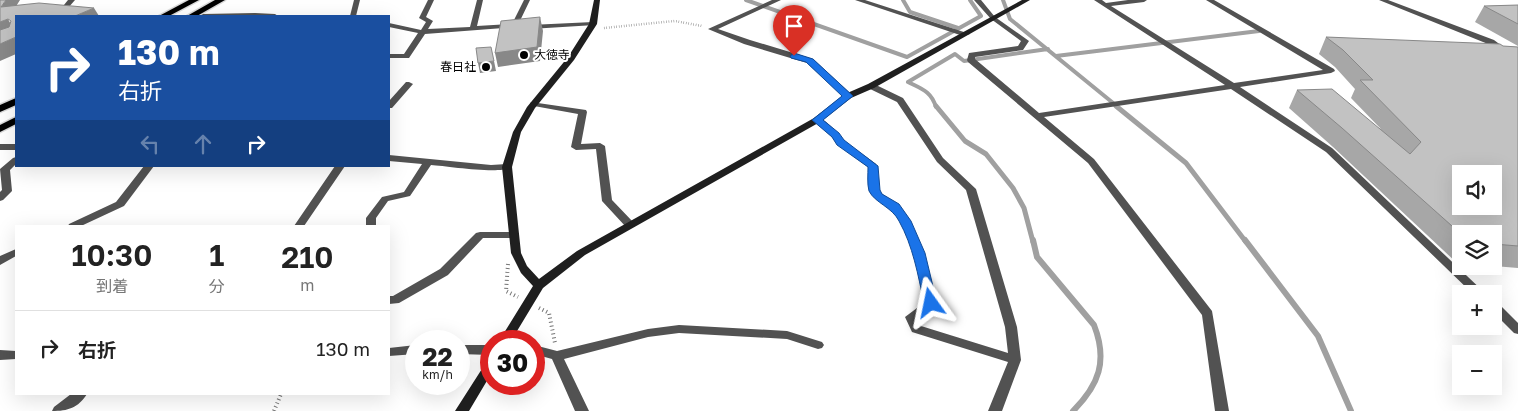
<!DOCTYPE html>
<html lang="ja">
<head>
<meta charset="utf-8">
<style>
	body { margin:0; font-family:"Golos Text","Noto Sans JP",sans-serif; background:#f6f6f6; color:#222; height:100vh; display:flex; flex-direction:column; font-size:19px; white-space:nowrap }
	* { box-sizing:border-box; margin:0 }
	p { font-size:16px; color:#767676 }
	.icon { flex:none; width:28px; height:28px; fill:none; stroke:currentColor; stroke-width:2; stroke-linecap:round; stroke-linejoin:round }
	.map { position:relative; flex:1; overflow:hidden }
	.panel { position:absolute; left:15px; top:225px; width:375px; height:170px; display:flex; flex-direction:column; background:#fff; border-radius:0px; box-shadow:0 5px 20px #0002 }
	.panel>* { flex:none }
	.banner { position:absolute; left:15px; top:15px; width:375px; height:152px; border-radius:0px; box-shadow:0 5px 20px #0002; background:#1a4fa0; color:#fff; overflow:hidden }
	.controls { position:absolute; left:1452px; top:165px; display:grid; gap:10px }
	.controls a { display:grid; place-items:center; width:50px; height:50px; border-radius:0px; background:#fff; box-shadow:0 5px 20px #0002; font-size:25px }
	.speed { position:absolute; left:405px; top:330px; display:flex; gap:10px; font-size:25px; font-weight:700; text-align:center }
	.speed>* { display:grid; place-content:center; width:65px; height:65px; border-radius:50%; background:#fff; box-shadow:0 5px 20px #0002; line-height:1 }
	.speed small { font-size:12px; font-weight:400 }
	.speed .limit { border:8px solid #d22; background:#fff; color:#111 }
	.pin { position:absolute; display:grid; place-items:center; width:42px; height:42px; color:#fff; margin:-51px -21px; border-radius:50% 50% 50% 0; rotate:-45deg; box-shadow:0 0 5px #0007 }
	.pin .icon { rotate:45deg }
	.me { position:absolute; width:55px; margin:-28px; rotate:348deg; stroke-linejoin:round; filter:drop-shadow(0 0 4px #0008) }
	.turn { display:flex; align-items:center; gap:18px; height:105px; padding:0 20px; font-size:22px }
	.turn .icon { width:65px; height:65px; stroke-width:2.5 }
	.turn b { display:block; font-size:35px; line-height:42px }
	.lanes { display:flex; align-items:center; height:48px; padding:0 20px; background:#0003; justify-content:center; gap:25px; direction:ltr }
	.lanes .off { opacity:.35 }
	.eta { display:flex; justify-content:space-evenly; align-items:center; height:85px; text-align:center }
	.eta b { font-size:30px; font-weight:600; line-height:35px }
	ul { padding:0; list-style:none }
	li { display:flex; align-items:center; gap:15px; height:75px; padding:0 20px; border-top:1px solid #e0e0e0 }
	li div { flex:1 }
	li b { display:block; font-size:19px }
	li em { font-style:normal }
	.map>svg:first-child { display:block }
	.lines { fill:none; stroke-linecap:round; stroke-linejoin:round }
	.stream-far2 { stroke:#a0a0a0; stroke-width:4 }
	.stream-far1 { stroke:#a0a0a0; stroke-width:5 }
	.stream { stroke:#a0a0a0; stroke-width:6 }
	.primary-casing { stroke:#dbdbdb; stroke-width:3 }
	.path-far1 { stroke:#747474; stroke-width:2.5; stroke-dasharray:0.5 2; stroke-linecap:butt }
	.path { stroke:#747474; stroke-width:4; stroke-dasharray:1 3; stroke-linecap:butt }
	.street { fill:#525252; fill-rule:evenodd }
	.secondary { fill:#1f1f1f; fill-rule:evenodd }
	.primary { fill:#000; fill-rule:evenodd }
	.wall { fill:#a7a7a7 }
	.shaded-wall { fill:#888 }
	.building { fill:#c2c2c2; stroke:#888; fill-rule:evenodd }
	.route { fill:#1a73e8; stroke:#114b97 }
	.poi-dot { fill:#000; stroke:#fff; stroke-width:2 }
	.labels { text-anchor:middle; stroke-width:4; stroke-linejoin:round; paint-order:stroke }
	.far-poi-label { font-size:12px; fill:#000; stroke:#fff; text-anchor:start }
</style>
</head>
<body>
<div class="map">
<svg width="1518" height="411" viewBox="0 0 1518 411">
	<rect width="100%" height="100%" fill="#fff"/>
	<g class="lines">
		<path class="stream-far2" d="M746 0 907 57 981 16 970 0
			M903 0 910 12 958 28
			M1003 0 1010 19 1118 107
			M1056 56 1259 31
			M936 107C931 91 922 89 908 82L955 54 964 61 1048 49"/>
		<path class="stream-far1" d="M936 106 965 141 986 154 1013 188 1024 208 1033 242
			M1116 106 1186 163 1246 242"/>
		<path class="stream" d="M1033 240 1037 257 1094 325C1108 361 1099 385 1073 411
			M1245 240 1318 336 1351 411"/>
		<g class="primary-casing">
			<path id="primary" d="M189 0H199L169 16H159Z
				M215 0H225L197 16H187Z
				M16 98V105L0 112V105Z
				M16 117V124L0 132V125Z"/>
		</g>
		<path class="path-far1" d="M604 28 675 21 702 26"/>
		<path class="path" d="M508 264 506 291 518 297
			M539 308 549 313 555 343
			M274 411 281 394"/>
		<path class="street" d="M68 0H75L61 16H55Z
			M354 0H360L356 16H350Z
			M428 0H434L426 17 433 21 428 29 470 27 477 0H483L477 26 512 24 524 0H530L517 27 425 34 409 58H389V54H404L418 33 389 27V23L421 30 426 22 419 18Z
			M772 0H781L718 29 750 40 813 59 851 94V98H845L807 63 744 44 708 29Z
			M855 0H865L970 34 963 36Z
			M974 0H981L995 17 1029 41 1023 50 975 57V59L1039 113 1225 85 1094 0H1102L1106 3 1128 0H1147L1144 2 1111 6 1234 83 1323 70 1206 0H1214L1334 69 1335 71 1331 73 1240 87 1332 148 1486 294H1473L1326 152 1231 89 1044 117 1094 159 1212 311 1229 411H1215L1202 315 1088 163 968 62 967 60 969 53 1018 46 1021 41 991 19Z
			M1379 0H1388L1494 40 1518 58V63L1488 44Z
			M255 13 275 14 278 16H200L203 14Z
			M593 22 595 23V25L530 29 526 27 530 25Z
			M406 82H409L413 84 392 108H389V101Z
			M868 84H874L903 98 943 158 976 189 1017 327 1021 360 1002 411H988L1008 362 912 332 905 317 925 302 914 253 900 221 891 209 875 198 869 190 868 167 837 144 832 137 813 120 814 118C826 116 836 134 844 141 854 149 866 156 876 164L879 190 882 194 899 205 909 219 924 253 937 303 917 318 921 326 1008 353 1005 327 966 190 937 162 897 102 868 88Z
			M531 102 586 110 587 112 581 144 600 143 605 146 612 200 634 223 635 225 634 227H626L602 201 596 149 576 150 571 147 578 114 534 106 530 104Z
			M0 144H16V150H0Z
			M389 155 491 165 507 164 512 167C501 175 447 166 431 165L410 196 388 201 376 218V226H366V218L382 197 404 192 422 164 389 161Z
			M16 157V164L10 170 12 191 3 200 0 201V192L2 190 0 169 13 158Z
			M144 166H154L124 206 81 226H68L69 224 116 202Z
			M335 166H345L304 226H294Z
			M480 232H514L519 235 514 238H483L448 275 399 303 389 304V296H393L440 269 476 233Z
			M16 249V256L0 265V256Z
			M1494 302 1498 303 1518 323V334L1514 333 1494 313Z
			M679 325 787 331 822 342 824 345 822 348 818 349 787 339 679 333 648 337 564 359 589 411H575L552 359 534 354V345L557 351 648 329Z
			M416 345V354L389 356V348Z
			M491 345V355L459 354V345Z
			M0 350 16 351V359L0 360Z
			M71 394H87C78 408 68 411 52 411L54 407Z"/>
		<path class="secondary" d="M594 0H600L597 24 574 60 535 108 521 132 512 167 521 253 527 266 539 279 577 251 814 118 845 94 868 84 1022 0H1030L874 88 851 98 820 122 585 255 543 288 511 341H499L533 286 521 273 511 253 502 167 513 132 527 107 568 57 589 24Z
			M491 359V374L469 411H455L487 361Z"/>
		<use href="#primary" class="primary"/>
	</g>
	<path class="wall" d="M1518 5V46L1475 22 1484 6Z
		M1326 37 1518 47V268L1494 266V234H1461V264H1458L1333 147 1289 108 1297 90 1381 129 1351 98 1355 89 1335 67 1319 54Z"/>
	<path class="shaded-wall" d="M6 0H20L8 19 1 7Z
		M94 8 99 16H75Z
		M540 17 543 31 540 61 498 67 495 53Z
		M8 19 15 32 0 37V22Z
		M16 37V54L0 61V44Z
		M494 61 496 71 480 73 478 63Z"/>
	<path class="building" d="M0 0H6L1 7 39 3 94 8 75 16H16V37L0 44V30L9 27 11 21 8 19 0 22Z
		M1518 5V24L1484 6Z
		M540 17 537 47 495 53 501 21Z
		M1326 37 1500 44 1503 46 1518 47V246L1494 244V234H1461L1342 128 1297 90 1332 89 1410 154 1421 142 1360 80H1373L1343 50ZM1461 174H1494V206H1461Z
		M491 47 494 61 478 63 476 48Z"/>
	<path class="route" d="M794 53 813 59 853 96 823 120 839 133 844 140 878 166 880 190 882 194 899 204 911 221 925 253 937 303 935 306H926L924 303C918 275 913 246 899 221 892 207 875 203 869 191 867 184 868 174 868 167L837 145 832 137 812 120 842 96 806 62 791 58 790 56Z"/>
	<g class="poi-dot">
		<circle cx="524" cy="55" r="5"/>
		<circle cx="486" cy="67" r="5"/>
	</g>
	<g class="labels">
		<g class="far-poi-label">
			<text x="534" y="59">大徳寺</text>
			<text x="476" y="71" text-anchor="end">春日社</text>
		</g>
	</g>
</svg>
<div class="controls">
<a><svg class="icon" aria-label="sound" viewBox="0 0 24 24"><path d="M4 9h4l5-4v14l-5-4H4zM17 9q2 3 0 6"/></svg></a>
<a><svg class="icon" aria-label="layers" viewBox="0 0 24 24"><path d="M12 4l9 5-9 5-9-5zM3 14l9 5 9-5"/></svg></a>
<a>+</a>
<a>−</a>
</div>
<div class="speed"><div>22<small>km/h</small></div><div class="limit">30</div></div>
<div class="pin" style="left:794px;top:56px;background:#d93025"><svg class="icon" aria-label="arrive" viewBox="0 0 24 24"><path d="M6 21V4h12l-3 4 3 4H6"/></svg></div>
<svg class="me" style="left:931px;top:303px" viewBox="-20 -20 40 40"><path d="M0-17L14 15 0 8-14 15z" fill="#1a73e8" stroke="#fff" stroke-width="4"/></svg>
<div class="banner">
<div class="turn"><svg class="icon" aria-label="right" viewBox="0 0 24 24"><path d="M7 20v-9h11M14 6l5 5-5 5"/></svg><div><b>130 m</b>右折</div></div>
<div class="lanes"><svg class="icon off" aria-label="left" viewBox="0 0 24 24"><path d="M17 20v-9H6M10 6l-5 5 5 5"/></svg><svg class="icon off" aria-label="ahead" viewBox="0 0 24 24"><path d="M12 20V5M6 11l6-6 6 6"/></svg><svg class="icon" aria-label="right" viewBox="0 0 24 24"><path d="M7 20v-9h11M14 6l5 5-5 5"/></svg></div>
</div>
<section class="panel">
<div class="eta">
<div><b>10:30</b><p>到着</p></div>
<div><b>1</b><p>分</p></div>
<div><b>210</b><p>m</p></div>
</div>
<ul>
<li><svg class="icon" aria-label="right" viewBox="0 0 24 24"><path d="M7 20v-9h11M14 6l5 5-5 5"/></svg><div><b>右折</b></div><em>130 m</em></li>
</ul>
</section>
</div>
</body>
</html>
